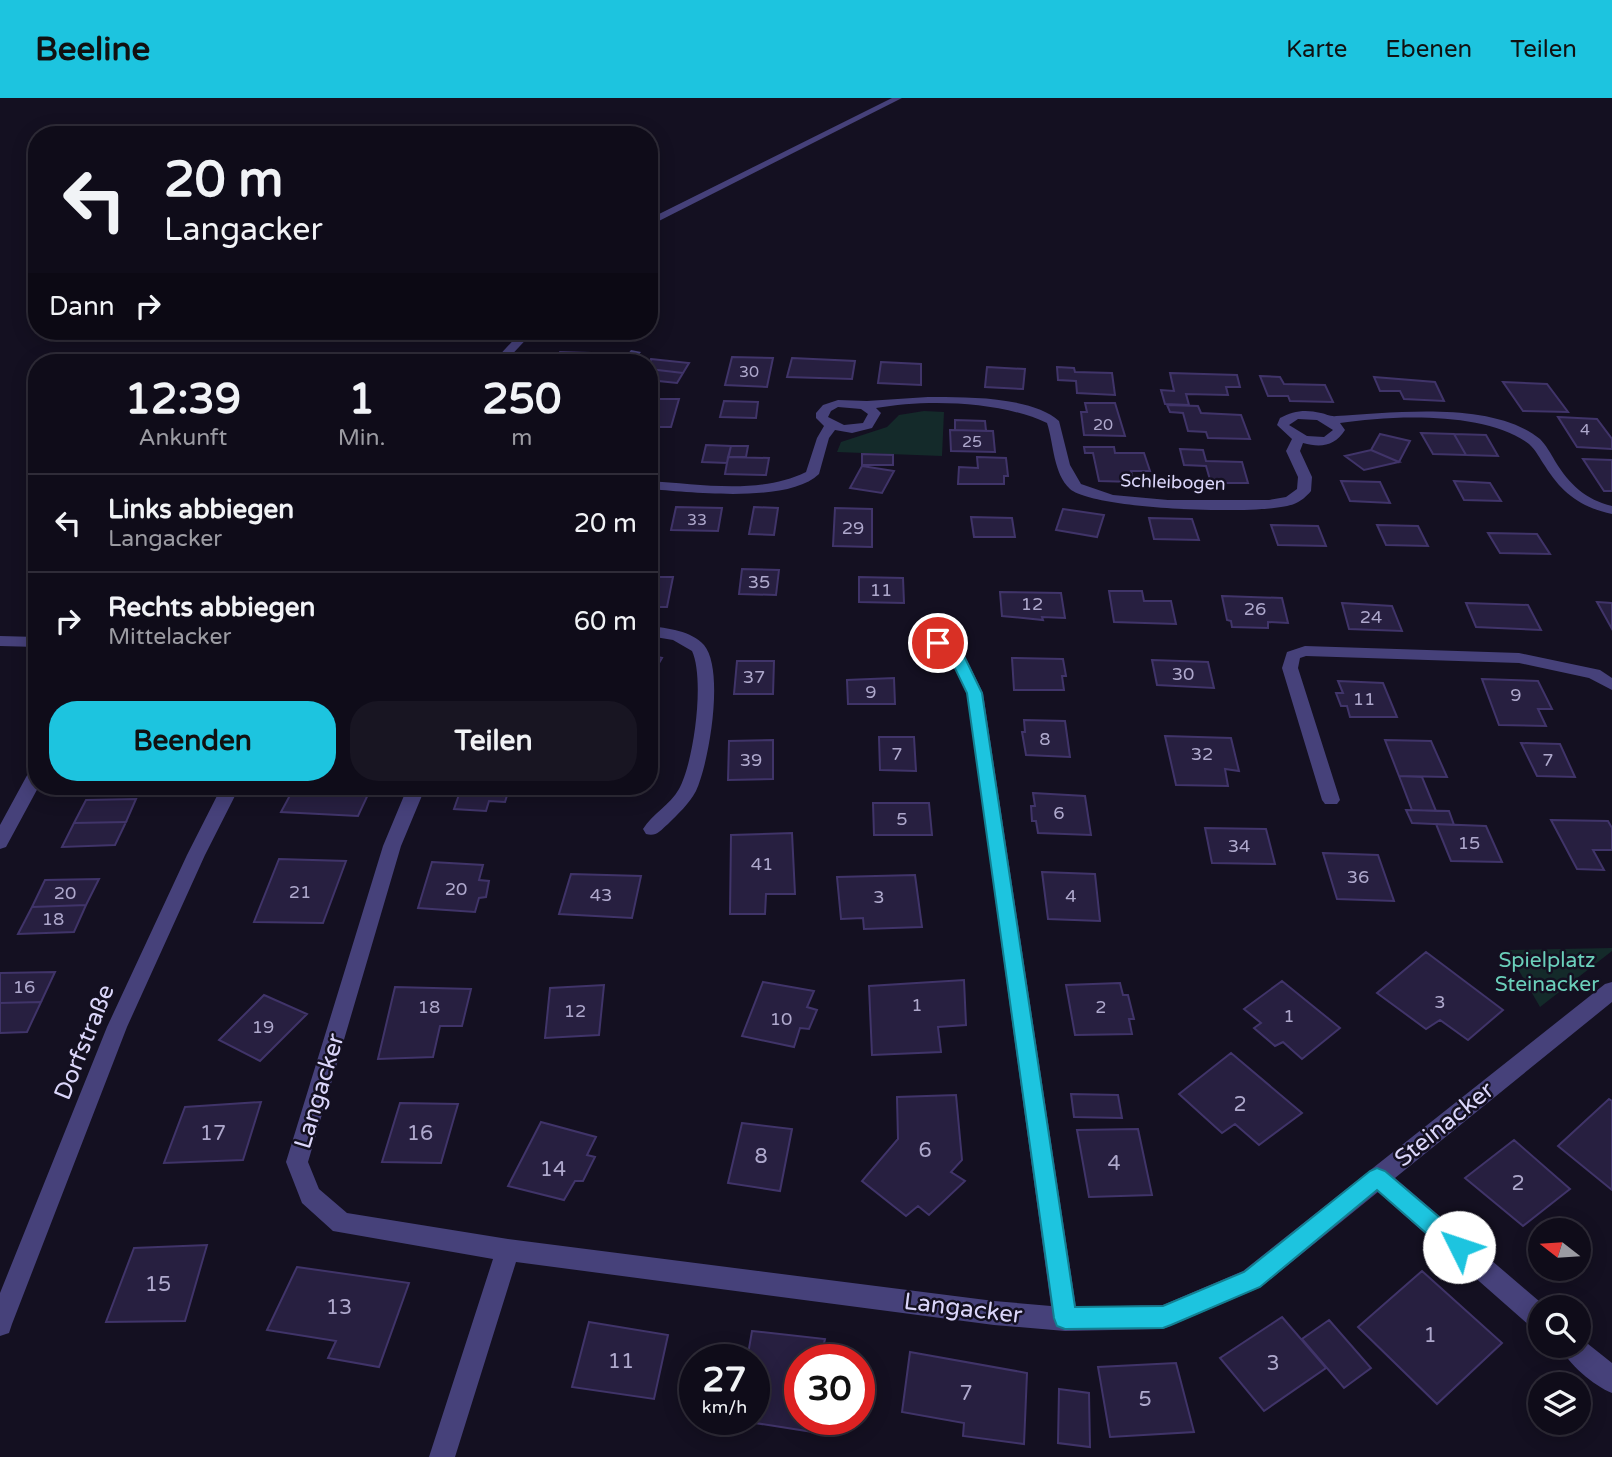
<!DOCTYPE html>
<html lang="de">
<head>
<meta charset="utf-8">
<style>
	body { margin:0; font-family:"Varela Round",sans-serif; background:#181522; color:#f1f3f6; height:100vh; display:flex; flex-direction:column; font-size:26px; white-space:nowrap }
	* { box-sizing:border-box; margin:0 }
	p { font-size:23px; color:#9b9ba2 }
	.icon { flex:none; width:38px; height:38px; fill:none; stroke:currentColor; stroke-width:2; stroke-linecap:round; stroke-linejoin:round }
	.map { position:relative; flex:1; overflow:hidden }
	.details { position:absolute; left:28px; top:256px; width:630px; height:441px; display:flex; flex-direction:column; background:#0f0c19; border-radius:28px; box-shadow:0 4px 18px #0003,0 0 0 2px #2f2c38 }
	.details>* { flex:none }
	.guide { position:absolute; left:28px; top:28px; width:630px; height:214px; border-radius:28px; box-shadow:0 4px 18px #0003,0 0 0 2px #2f2c38; background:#0f0c19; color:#f1f3f6; overflow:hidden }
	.needle { width:46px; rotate:287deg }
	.tools { position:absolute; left:1528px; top:1120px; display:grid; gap:14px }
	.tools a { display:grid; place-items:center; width:63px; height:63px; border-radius:50%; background:#0f0c19; box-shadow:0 4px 18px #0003,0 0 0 2px #2f2c38; font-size:35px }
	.speed { position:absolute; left:679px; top:1246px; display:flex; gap:14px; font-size:35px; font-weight:700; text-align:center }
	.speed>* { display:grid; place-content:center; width:91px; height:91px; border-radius:50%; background:#0f0c19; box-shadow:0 4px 18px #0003,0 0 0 2px #2f2c38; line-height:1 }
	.speed small { font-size:18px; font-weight:400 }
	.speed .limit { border:10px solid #d22; background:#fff; color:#111 }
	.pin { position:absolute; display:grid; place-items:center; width:60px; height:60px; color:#fff; margin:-30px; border:4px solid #fff; border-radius:50%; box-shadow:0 2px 7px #0007 }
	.me { position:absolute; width:77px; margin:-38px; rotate:311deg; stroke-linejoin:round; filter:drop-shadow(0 0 5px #0008) }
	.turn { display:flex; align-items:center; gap:24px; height:147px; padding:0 21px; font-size:32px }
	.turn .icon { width:91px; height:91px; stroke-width:2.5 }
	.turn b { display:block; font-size:49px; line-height:60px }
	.then { display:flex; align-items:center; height:66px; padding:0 21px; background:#0003; gap:14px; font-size:26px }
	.eta { display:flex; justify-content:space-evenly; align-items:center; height:119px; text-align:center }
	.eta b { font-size:42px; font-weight:700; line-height:49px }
	.primary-button { display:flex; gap:14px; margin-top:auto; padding:14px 21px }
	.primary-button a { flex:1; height:80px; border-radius:28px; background:#1dc4df; color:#111; font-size:28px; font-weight:700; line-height:80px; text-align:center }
	.primary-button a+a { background:#181522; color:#f1f3f6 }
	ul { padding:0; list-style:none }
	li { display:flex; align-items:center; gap:21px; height:98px; padding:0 21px; border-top:2px solid #2f2c38 }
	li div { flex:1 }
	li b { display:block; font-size:26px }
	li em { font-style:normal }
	header { display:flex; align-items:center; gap:42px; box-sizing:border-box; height:98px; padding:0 35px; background:#1dc4df; color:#111 }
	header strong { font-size:33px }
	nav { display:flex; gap:38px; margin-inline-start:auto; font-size:24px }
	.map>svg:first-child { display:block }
	.green { fill:#142a2a }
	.building { fill:#271f40; stroke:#403469; stroke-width:2 }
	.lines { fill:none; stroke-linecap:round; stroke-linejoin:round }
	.minor { fill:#46417a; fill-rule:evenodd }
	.tertiary { fill:#46417a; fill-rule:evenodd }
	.route { fill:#1dc4df; stroke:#137f91; stroke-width:2 }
	.labels { text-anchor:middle; stroke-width:5; stroke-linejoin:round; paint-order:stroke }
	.far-number-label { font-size:16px; fill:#aea8cc }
	.far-street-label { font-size:18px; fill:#dbd6fa; stroke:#141021 }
	.number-label { font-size:18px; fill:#aea8cc }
	.park-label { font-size:21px; fill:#6bd0bb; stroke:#141021 }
	.near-number-label { font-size:21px; fill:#aea8cc }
	.near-street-label { font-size:24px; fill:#dbd6fa; stroke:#141021 }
</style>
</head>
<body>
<header>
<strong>Beeline</strong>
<nav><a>Karte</a><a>Ebenen</a><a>Teilen</a></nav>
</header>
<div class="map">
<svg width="1612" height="1359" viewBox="0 0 1612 1359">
	<rect width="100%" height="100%" fill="#141021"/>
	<path class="green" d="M924 313 944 314 942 358 837 354 841 344 887 329 899 317Z
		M1612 850V853L1540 909 1507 852Z"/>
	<path class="building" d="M560 254 590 255 586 264H555Z
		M732 259 773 260 767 289 725 287Z
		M792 260 855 263 852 281 787 279Z
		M651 261 689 265 683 275 649 271Z
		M881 264 921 266V287L878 285Z
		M987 269 1025 271 1023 291 985 289Z
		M1057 269 1074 270 1075 274 1112 275 1115 297 1077 295 1076 283 1058 282Z
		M649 271 683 275 677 285 649 282Z
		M1170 275 1237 277 1240 289H1226L1228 297 1186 296 1189 307 1165 306 1161 292 1174 293Z
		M1260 278 1280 279 1284 286 1325 287 1333 304 1290 303 1288 298H1268Z
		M1374 279 1435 284 1444 303 1404 301 1400 293H1380Z
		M1503 284 1547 286 1568 314 1523 313Z
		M649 301H679L671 329H649Z
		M724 303 758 304 756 320 720 319Z
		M1085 305H1115L1125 338 1084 337 1081 314H1087Z
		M1167 307 1198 308 1201 315 1241 317 1250 341 1208 340 1206 334 1188 333 1183 315 1170 314Z
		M1558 319 1597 321 1612 341V351L1577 349Z
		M955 322 985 323 986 333 955 332Z
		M950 332 993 333 995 354 951 353Z
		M1421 335 1454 336 1466 357 1433 356Z
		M1380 336 1410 343 1399 364 1371 352Z
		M1454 336 1486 337 1498 358 1466 357Z
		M706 347 731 348 727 365 702 364Z
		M731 348H748L746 359H728Z
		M1084 349H1114L1115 355H1144L1150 373H1131L1134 384 1099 383 1093 355H1085Z
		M1180 351 1203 352 1206 363 1242 364 1248 385H1211L1206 368 1184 367Z
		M1371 352 1399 364 1364 372 1345 358Z
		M862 356 893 357V367H862Z
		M728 359 769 360 766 377 725 376Z
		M977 359 1006 360 1008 378H1004V386H958L959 369 978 370Z
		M1583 361 1612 362V393H1604Z
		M862 368 894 373 882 395 850 390Z
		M1341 383 1380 384 1390 405 1350 403Z
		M1454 383 1490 385 1501 403 1464 402Z
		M676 409 722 410 718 433 671 432Z
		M754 409 778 410 774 437 749 436Z
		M835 410 872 411V449L833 448Z
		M1063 411 1104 417 1097 439 1056 432Z
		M971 419 1012 420 1015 439H974Z
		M1149 420 1192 421 1199 442 1154 441Z
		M1271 427 1318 428 1326 448 1278 447Z
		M1377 427 1418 428 1428 448 1386 447Z
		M1488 435 1537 436 1550 456 1500 455Z
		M742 471 779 472 776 497 739 496Z
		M649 479H673L667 509H649Z
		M859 479 903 480 904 505 859 504Z
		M1109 493H1142L1144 503H1171L1176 526 1114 524Z
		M1000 494 1061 495 1065 520 1042 519 1043 522 1002 518Z
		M1222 498 1282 500 1288 525 1268 524V530L1232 529 1231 523 1227 522Z
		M1597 504 1612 505V531Z
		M1342 505 1392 508 1402 533 1349 531Z
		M1466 505 1528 507 1541 532 1476 529Z
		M649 557 662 560 649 582Z
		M1012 560 1063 561 1066 578H1062L1064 592H1014Z
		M1152 562 1208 564 1214 590 1157 587Z
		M737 563H774L773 596H734Z
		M894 580 895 606H848L847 582Z
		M1482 581 1538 583 1552 611H1538L1546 628 1499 627Z
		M1338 583 1383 585 1397 619H1350L1347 608H1341L1336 595H1343Z
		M1024 622 1065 623 1070 659 1026 657 1022 634H1025Z
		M1165 638 1231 640 1239 673 1225 671 1228 688 1176 687Z
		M879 639H914L916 673 880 672Z
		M773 642V681L728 682 729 643Z
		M1385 642 1431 643 1447 679 1399 678Z
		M1521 645 1560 646 1575 679 1537 678Z
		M1399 678 1422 679 1436 713 1412 712Z
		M295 688H372L358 718 281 714Z
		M462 688H510L505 704 489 703 486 713 454 711Z
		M1033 695 1085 698 1091 737 1038 735 1036 723H1032L1031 708H1035Z
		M136 701 126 724 74 725 86 702Z
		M873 705H929L932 737H874Z
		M1406 712 1449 713 1454 727 1412 725Z
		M1551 722 1608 723 1612 730V752H1593L1604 772 1577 771Z
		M126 724 115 747 62 749 74 725Z
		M1436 726 1486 728 1502 764 1451 763Z
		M1205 730 1266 731 1275 766 1212 765Z
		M792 735 795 796H766L765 816H730L731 737Z
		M1323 755 1378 757 1394 803 1337 801Z
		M279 761 346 763 323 825 254 824Z
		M432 764 483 767 479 782 489 783 486 799 479 800 475 814 418 810Z
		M1042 774 1095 776 1100 823 1048 821Z
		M571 776 641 778 632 820 559 816Z
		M915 777 922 829 864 831 863 820 841 821 837 779Z
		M99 781 86 807 32 809 45 782Z
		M86 807 74 834 18 836 32 809Z
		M1426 854 1503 912 1468 942 1440 922 1426 931 1377 895Z
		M55 874 41 904 0 905V875Z
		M964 882 966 927 938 929 941 954 872 957 869 888Z
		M1282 883 1340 930 1302 961 1283 944 1275 948 1254 930 1261 925 1244 911Z
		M763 884 814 893 807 909 817 912 809 931 800 930 794 949 742 938Z
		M1120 885 1123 897H1128L1134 921H1129L1132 936 1075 937 1066 887Z
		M604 887 599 937 545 940 550 890Z
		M395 889 471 891 462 928H440L433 959 378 961Z
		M264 897 307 916 260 963 219 942Z
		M41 904 27 934 0 935V905Z
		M1231 955 1302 1015 1259 1047 1235 1026 1222 1035 1179 996Z
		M1071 996 1118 997 1122 1020 1074 1019Z
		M956 997 962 1062 951 1074 965 1083 929 1117 918 1108 906 1118 862 1083 898 1041 897 999Z
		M1609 1001 1612 1003V1092L1558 1048Z
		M261 1004 243 1062 164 1065 185 1009Z
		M400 1005 458 1006 441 1065 382 1064Z
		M541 1024 596 1039 587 1057 595 1059 583 1083H575L564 1102 508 1088Z
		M742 1025 792 1031 780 1093 728 1085Z
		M1138 1031 1152 1097 1089 1099 1077 1032Z
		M1514 1042 1570 1091 1523 1128 1465 1080Z
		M207 1147 185 1223 106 1224 134 1150Z
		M297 1169 409 1185 379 1269 328 1260 336 1243 267 1232Z
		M1422 1173 1502 1245 1437 1306 1358 1229Z
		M1282 1219 1326 1270 1264 1313 1220 1260Z
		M1329 1222 1371 1270 1344 1290 1302 1241Z
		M589 1224 668 1237 654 1301 572 1289Z
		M752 1233 825 1241 820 1262H800V1321H814L813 1334 736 1322 754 1321V1262H747Z
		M910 1254 1027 1275 1024 1346 963 1338 964 1325 902 1314Z
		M1176 1265 1194 1334 1110 1339 1098 1269Z
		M1059 1291 1089 1295 1090 1349 1058 1345Z"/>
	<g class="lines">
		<path class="minor" d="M631 252 641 254 633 264H621Z
			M928 299C963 299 1032 298 1059 323L1070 367 1081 386 1113 397 1168 402H1269L1286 399 1297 391 1298 379 1286 353 1292 341 1277 327 1280 320C1293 313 1305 311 1321 315 1326 316 1331 319 1336 318 1393 315 1492 302 1540 341 1546 347 1551 356 1555 363 1569 386 1586 402 1612 408V416C1580 409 1562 395 1545 368 1540 361 1536 352 1529 346 1486 313 1392 317 1340 325L1345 332C1335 348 1321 350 1303 345L1300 353 1312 379 1311 393C1307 398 1300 404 1294 406 1264 418 1094 412 1070 391 1053 375 1054 346 1047 325 1000 303 927 301 876 310L881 315 872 330 852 335 835 332 829 340 819 376C788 406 690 394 649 391V383C700 386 759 397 806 374L817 340 824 328 816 320V315L823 307 838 302 867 303ZM838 309 861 311 868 316 863 325 844 327 828 319 831 313ZM1298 321 1317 322 1333 332 1324 339 1307 338 1289 327Z
			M649 528C667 530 692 533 704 547 725 572 709 665 696 693 689 706 678 716 668 726 660 733 656 739 646 736L643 731C652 716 670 707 679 691 694 664 705 581 692 553L673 542 649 538Z
			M0 538 37 539V549L0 548Z
			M938 540 965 558 983 595 1076 1209 1163 1207 1243 1173 1605 886 1612 884V904L1395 1080 1546 1209H1540V1232L1531 1229 1378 1094 1261 1189 1163 1231 1065 1233 994 1227 516 1164 455 1359H429L493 1161 333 1133 302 1105 286 1064 383 748 408 688H426L401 748 308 1064 319 1091 347 1115 508 1141 994 1203 1051 1208 967 595 952 564 930 545Z
			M1305 548 1519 555 1600 572 1612 580V592L1589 580 1519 565 1306 558 1300 560 1298 570 1340 702 1337 706H1325L1322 702 1282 570 1287 554Z
			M37 668 39 688 6 749 0 751V727L31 670Z
			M1578 1238 1612 1265V1295C1594 1288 1567 1265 1560 1248H1578Z"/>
		<path class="tertiary" d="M892 0H902L649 128V121Z
			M522 233H534L505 264H493Z
			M222 688H240L205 757 127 929 12 1226 9 1235 0 1238V1195L107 929 187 757Z"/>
	</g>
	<path class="route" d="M938 540 964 558 982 595 1075 1209 1163 1208 1244 1174 1370 1073 1377 1070 1385 1073 1466 1142 1470 1149 1466 1157 1459 1160 1451 1157 1377 1092 1260 1189 1171 1227 1163 1230 1065 1231 1057 1228 1054 1220 967 595 952 564 931 545Z"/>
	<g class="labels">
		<g class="far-number-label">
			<text x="749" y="279">30</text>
			<text x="1103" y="332">20</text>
			<text x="1585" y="337">4</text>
			<text x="972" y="349">25</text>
			<text x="697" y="427">33</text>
		</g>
		<g class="far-street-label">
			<text transform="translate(1173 384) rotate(2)" y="6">Schleibogen</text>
		</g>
		<g class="number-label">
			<text x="853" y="436">29</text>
			<text x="759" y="490">35</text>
			<text x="881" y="498">11</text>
			<text x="1032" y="512">12</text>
			<text x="1255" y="517">26</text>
			<text x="1371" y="525">24</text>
			<text x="1183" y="582">30</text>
			<text x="754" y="585">37</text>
			<text x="871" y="600">9</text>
			<text x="1516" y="603">9</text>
			<text x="1364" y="607">11</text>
			<text x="1045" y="647">8</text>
			<text x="897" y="662">7</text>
			<text x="1202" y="662">32</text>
			<text x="751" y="668">39</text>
			<text x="1548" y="668">7</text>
			<text x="1059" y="721">6</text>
			<text x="902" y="727">5</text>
			<text x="1469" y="751">15</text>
			<text x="1239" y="754">34</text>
			<text x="762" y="772">41</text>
			<text x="1358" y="785">36</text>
			<text x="456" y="797">20</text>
			<text x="300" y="800">21</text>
			<text x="65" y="801">20</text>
			<text x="601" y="803">43</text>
			<text x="1071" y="804">4</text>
			<text x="879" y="805">3</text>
			<text x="53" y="827">18</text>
			<text x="24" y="895">16</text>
			<text x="1440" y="910">3</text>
			<text x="917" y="913">1</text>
			<text x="429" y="915">18</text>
			<text x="1101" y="915">2</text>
			<text x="575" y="919">12</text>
			<text x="1289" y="924">1</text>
			<text x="781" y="927">10</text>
			<text x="263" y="935">19</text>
		</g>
		<g class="park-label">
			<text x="1547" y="869">Spielplatz<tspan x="1547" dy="24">Steinacker</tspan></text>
		</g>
		<g class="near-number-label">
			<text x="1240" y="1013">2</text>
			<text x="213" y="1042">17</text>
			<text x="420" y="1042">16</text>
			<text x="925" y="1059">6</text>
			<text x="761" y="1065">8</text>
			<text x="1114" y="1072">4</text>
			<text x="553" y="1078">14</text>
			<text x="1518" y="1092">2</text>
			<text x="158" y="1193">15</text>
			<text x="339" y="1216">13</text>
			<text x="1430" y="1244">1</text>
			<text x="621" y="1270">11</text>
			<text x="1273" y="1272">3</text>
			<text x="966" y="1302">7</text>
			<text x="1145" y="1308">5</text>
		</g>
		<g class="near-street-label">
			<text transform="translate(84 944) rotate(-68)" y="8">Dorfstraße</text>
			<text transform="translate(319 993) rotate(-73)" y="8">Langacker</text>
			<text transform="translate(1444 1026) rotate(-39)" y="8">Steinacker</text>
			<text transform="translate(963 1210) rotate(7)" y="8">Langacker</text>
		</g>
	</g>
</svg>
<div class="tools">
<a><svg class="needle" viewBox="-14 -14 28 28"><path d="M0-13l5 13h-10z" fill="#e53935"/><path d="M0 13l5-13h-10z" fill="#9b9ba2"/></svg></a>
<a><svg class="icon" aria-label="search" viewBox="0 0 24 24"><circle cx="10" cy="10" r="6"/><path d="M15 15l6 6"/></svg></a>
<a><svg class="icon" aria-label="layers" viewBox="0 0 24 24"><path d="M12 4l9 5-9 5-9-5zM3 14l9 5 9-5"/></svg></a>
</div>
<div class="speed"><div>27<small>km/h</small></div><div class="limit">30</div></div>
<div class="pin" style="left:938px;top:545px;background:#d93025"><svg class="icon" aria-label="arrive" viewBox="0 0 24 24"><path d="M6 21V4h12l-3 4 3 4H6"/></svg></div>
<svg class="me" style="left:1459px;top:1149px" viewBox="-20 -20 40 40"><circle r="19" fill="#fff"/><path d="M0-13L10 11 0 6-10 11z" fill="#1dc4df"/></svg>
<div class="guide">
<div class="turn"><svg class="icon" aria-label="left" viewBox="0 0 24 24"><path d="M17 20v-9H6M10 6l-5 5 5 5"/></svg><div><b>20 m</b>Langacker</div></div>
<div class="then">Dann<svg class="icon" aria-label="right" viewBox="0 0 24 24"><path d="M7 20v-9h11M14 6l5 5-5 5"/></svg></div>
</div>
<section class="details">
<div class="eta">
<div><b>12:39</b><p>Ankunft</p></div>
<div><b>1</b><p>Min.</p></div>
<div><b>250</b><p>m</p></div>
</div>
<ul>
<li><svg class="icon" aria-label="left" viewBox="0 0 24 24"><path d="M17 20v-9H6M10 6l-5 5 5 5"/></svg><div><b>Links abbiegen</b><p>Langacker</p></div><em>20 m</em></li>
<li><svg class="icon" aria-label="right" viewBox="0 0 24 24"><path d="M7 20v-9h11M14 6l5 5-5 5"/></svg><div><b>Rechts abbiegen</b><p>Mittelacker</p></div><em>60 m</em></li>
</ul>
<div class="primary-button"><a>Beenden</a><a>Teilen</a></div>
</section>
</div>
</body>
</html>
